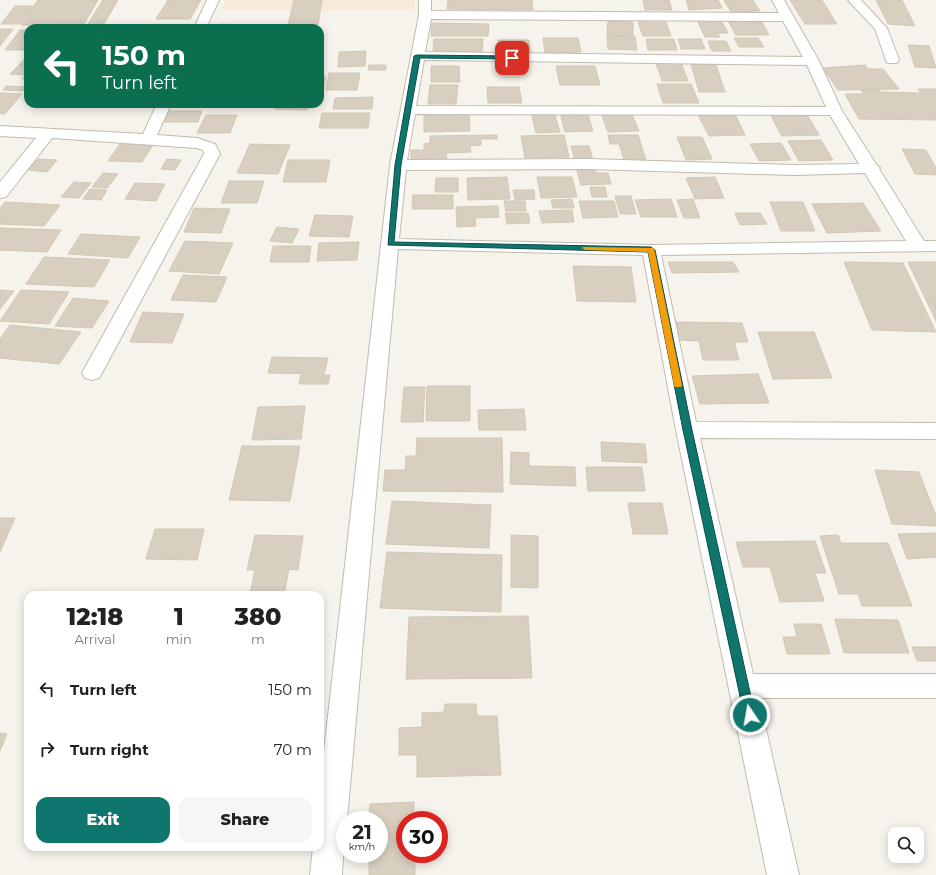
<!DOCTYPE html>
<html lang="en">
<head>
<meta charset="utf-8">
<style>
	body { margin:0; font-family:Montserrat,sans-serif; background:#f6f6f6; color:#222; height:100vh; display:flex; flex-direction:column; font-size:15px; white-space:nowrap }
	* { box-sizing:border-box; margin:0 }
	p { font-size:13px; color:#767676 }
	.icon { flex:none; width:22px; height:22px; fill:none; stroke:currentColor; stroke-width:2; stroke-linecap:round; stroke-linejoin:round }
	.map { position:relative; flex:1; overflow:hidden }
	.panel { position:absolute; left:24px; top:591px; width:300px; height:260px; display:flex; flex-direction:column; background:#fff; border-radius:12px; box-shadow:0 2px 10px #0003 }
	.panel>* { flex:none }
	.hud { position:absolute; left:24px; top:24px; width:300px; height:84px; border-radius:12px; box-shadow:0 2px 10px #0003; background:#0b6e4f; color:#fff; overflow:hidden }
	.buttons { position:absolute; left:888px; top:827px; display:grid; gap:8px }
	.buttons a { display:grid; place-items:center; width:36px; height:36px; border-radius:8px; background:#fff; box-shadow:0 2px 10px #0003; font-size:20px }
	.speed { position:absolute; left:336px; top:811px; display:flex; gap:8px; font-size:20px; font-weight:700; text-align:center }
	.speed>* { display:grid; place-content:center; width:52px; height:52px; border-radius:50%; background:#fff; box-shadow:0 2px 10px #0003; line-height:1 }
	.speed small { font-size:10px; font-weight:400 }
	.speed .limit { border:6px solid #d22; background:#fff; color:#111 }
	.pin { position:absolute; display:grid; place-items:center; width:34px; height:34px; color:#fff; margin:-17px; border-radius:8px; box-shadow:0 2px 6px #0006 }
	.me { position:absolute; width:44px; margin:-22px; rotate:348deg; stroke-linejoin:round; filter:drop-shadow(0 0 3px #0008) }
	.turn { display:flex; align-items:center; gap:14px; height:84px; padding:0 12px; font-size:18px }
	.turn .icon { width:52px; height:52px; stroke-width:2.5 }
	.turn b { display:block; font-size:28px; line-height:34px }
	.eta { display:flex; justify-content:space-evenly; align-items:center; height:68px; text-align:center }
	.eta b { font-size:24px; font-weight:800; line-height:28px }
	.action { display:flex; gap:8px; margin-top:auto; padding:8px 12px }
	.action a { flex:1; height:46px; border-radius:12px; background:#0f766e; color:#fff; font-size:16px; font-weight:800; line-height:46px; text-align:center }
	.action a+a { background:#f6f6f6; color:#222 }
	ul { padding:0; list-style:none }
	li { display:flex; align-items:center; gap:12px; height:60px; padding:0 12px }
	li div { flex:1 }
	li b { display:block; font-size:15px }
	li em { font-style:normal }
	.map>svg:first-child { display:block }
	.commercial { fill:#f7ead8 }
	.building { fill:#d8cfc1; stroke:#d3c7b4 }
	.lines { fill:none; stroke-linecap:round; stroke-linejoin:round }
	.minor-casing { stroke:#c2bbae; stroke-width:2 }
	.minor { fill:#fff; fill-rule:evenodd }
	.route { fill:#0f766e; stroke:#0a4d48 }
	.slow { fill:#f59e0b }
</style>
</head>
<body>
<div class="map">
<svg width="936" height="875" viewBox="0 0 936 875">
	<rect width="100%" height="100%" fill="#f6f3ec"/>
	<path class="commercial" d="M226 0H415L414 10H221Z"/>
	<path class="building" d="M38 0H98L84 24 21 25Z
		M103 0H118L104 24H88Z
		M168 0H201L190 19H156Z
		M294 0H322L318 25H288Z
		M448 0H532L533 10 447 9Z
		M643 0H669L672 10H645Z
		M686 0H718L722 8 689 10Z
		M724 0H753L760 11 731 12Z
		M790 0H822L837 24H805Z
		M876 0H902L915 26 888 24Z
		M15 6H33L20 24H1Z
		M727 19H742L744 22H762L769 35H736Z
		M697 20H721L728 33H717L720 37H705Z
		M608 21 633 22V36L607 35Z
		M638 22H666L671 36H643Z
		M432 23 489 24 488 36H431Z
		M221 24 240 25 239 28H219Z
		M0 29H13L0 46Z
		M20 30H28V50H5Z
		M607 36 635 37 637 50 608 49Z
		M543 38H578L581 52 545 53Z
		M734 38H758L764 47H739Z
		M434 39H483L482 52 433 51Z
		M646 39H674L677 50H648Z
		M678 39H701L705 49H681Z
		M498 40H529L530 52H499Z
		M708 41H726L731 51H712Z
		M908 45 929 46 936 68 915 67Z
		M366 51 365 66 338 67 339 52Z
		M26 57H28V65H19Z
		M656 63H681L688 81H662Z
		M691 64 716 65 725 92H699Z
		M19 65H28V79H22L25 75 10 74Z
		M369 65H386V70H368Z
		M865 65 868 69H883L899 89 838 90 823 68Z
		M431 66H459L460 82H431Z
		M556 66H595L600 85H560Z
		M329 73H360L357 90H326Z
		M320 77H326L323 90H320Z
		M657 84H691L699 103H663Z
		M430 85H458L456 104H428Z
		M6 86 28 87V91L3 90Z
		M487 87H519L522 103H488Z
		M879 89 880 92 921 93 918 89H936V120L859 119 845 94H864L861 90Z
		M0 93 22 94 5 114H0Z
		M373 97 372 109H333L335 98Z
		M174 104H211L209 107H173Z
		M277 104H308L307 110 275 109Z
		M169 111H202L198 122H164Z
		M469 111 470 131 424 132V112Z
		M587 111 593 131 565 132 560 112Z
		M531 112H554L560 132 536 133Z
		M631 112 639 131 608 132 601 113Z
		M734 112 745 135 709 136 697 113Z
		M322 113H370L368 128H319Z
		M806 113 819 135 782 136 770 114Z
		M206 115H237L230 133H197Z
		M497 135V139H481V145L470 146 471 152 446 153 447 159 411 160V150H424V144L430 143V136Z
		M564 135 569 157 525 158 521 136Z
		M608 135H638L647 163H625L619 144H610Z
		M677 137H702L712 159 686 160Z
		M821 140 833 160 799 161 788 141Z
		M781 143 791 160 759 161 750 144Z
		M120 144 153 145 142 162 108 161Z
		M250 144 290 145 278 174 237 173Z
		M571 146H589L593 160 575 161Z
		M902 149 926 150 936 168V175L915 174Z
		M38 159 57 160 47 172 28 170Z
		M167 159 181 160 175 170 161 169Z
		M288 160H330L326 182H283Z
		M576 167H595L596 173H608L611 184 581 185Z
		M103 173 118 174 107 188 92 187Z
		M507 177 510 199 468 200 467 178Z
		M537 177H572L577 197 541 198Z
		M715 177 724 198 695 199 686 178Z
		M436 178H458V192H435Z
		M229 181H264L257 203H221Z
		M74 182 91 183 79 198 61 197Z
		M135 183 165 184 156 201 125 199Z
		M590 187H605L607 197H592Z
		M90 189 107 190 101 200 83 199Z
		M513 190H534L535 199 515 200Z
		M413 195H453V209H412Z
		M615 196H631L636 214H620Z
		M572 199 574 208H553L551 200Z
		M671 199 677 217H641L635 200Z
		M693 199 700 218H684L677 200Z
		M504 201H525L526 211H506Z
		M579 201H614L618 217 583 218Z
		M5 202 60 205 44 226 0 224V208Z
		M770 202H803L815 231H781Z
		M863 203 881 231 827 233 812 204Z
		M498 206 499 217 475 218 476 226 457 227 456 207Z
		M194 208 230 209 221 233 184 232Z
		M572 210 574 222 542 223 539 211Z
		M505 213H528L530 223 507 224Z
		M735 213H760L767 224 740 225Z
		M315 215 353 216 349 237 309 236Z
		M277 227 299 229 292 243 270 241Z
		M0 228 61 230 47 252 0 250Z
		M81 234 140 237 128 258 68 254Z
		M185 241 233 243 219 274 169 271Z
		M359 242 357 260 317 261 319 243Z
		M273 246H311L309 262H270Z
		M44 257 110 260 94 287 26 284Z
		M668 262H733L739 272 672 273Z
		M844 262 903 263 936 332 872 330Z
		M908 262H936V321Z
		M573 266 631 267 636 302 577 301Z
		M183 275 227 277 216 302 171 300Z
		M0 290 14 291 0 309Z
		M21 290 69 292 49 324 0 321Z
		M73 298 109 301 92 328 55 326Z
		M143 312 184 314 172 343 130 342Z
		M673 322 742 323 748 342H734L739 360H703L699 341 677 340Z
		M10 325 81 332 59 364 0 358V339Z
		M758 332H814L832 378 773 379Z
		M272 357 328 358 324 374 268 373Z
		M758 374 769 403 700 404 692 376Z
		M301 375H330L328 384H299Z
		M427 386H470V421H426Z
		M404 387H425L423 422H401Z
		M305 406 301 439 252 440 258 407Z
		M524 409 526 430H479L478 410Z
		M417 438H502L503 492 383 491 385 470H405L406 456H416Z
		M601 442 645 444 647 463 602 461Z
		M242 446H300L290 501 229 500Z
		M511 452 529 453V466L575 467 576 486 510 484Z
		M586 467H642L645 491H588Z
		M875 470 919 472 936 516V526L892 524Z
		M392 501 491 505 489 548 386 544Z
		M628 503H662L668 534H633Z
		M0 518H15L0 552Z
		M155 529H204L197 560 146 559Z
		M936 533V557L907 559 898 534Z
		M255 535 303 536 298 570 289 569 284 595H250L255 570H247Z
		M511 535 538 536V588L511 587Z
		M838 535 841 543H888L912 606H862L858 594H839L820 536Z
		M815 541 826 573H815L824 601 780 602 770 567H743L736 542Z
		M387 552 502 555 501 612 380 608Z
		M528 616 532 678 406 679 409 617Z
		M835 619 898 620 909 653H844Z
		M794 624H821L830 654H787L783 637H797Z
		M912 647H936V661H917Z
		M445 704H476L477 716H497L501 775 417 777V755H399V728L422 727V713L444 712Z
		M0 733 7 734 0 751Z
		M414 802V820H405V854H415V875H369V854H379V820H369L370 804Z"/>
	<g class="lines">
		<g class="minor-casing">
			<path id="minor" d="M207 0H219L206 28H194Z
				M419 0H431V11L779 13 772 0H784L819 61 842 111 876 164 880 168 879 169 924 241H936V251L661 255 696 422 936 423V439L700 438 753 674H936V698H759L799 875H767L676 430 643 255 398 249 347 820H345L342 875H310L313 847H320V787L390 165 419 15ZM431 19 783 21 803 57 425 52ZM424 60 807 65 826 107 416 106ZM415 114 830 115 859 164 794 165 588 159 407 160ZM588 169 794 175 865 173 906 241 651 245 399 239 406 170Z
				M848 0H861L887 28 899 60 897 63H887L875 29Z
				M157 104H171L157 135 197 138 215 144 220 154 102 373 99 378 92 380 85 378 82 373 204 154 203 150 196 148 52 138 6 197 0 198V182L36 138 0 136V126L143 134Z"/>
		</g>
		<use href="#minor" class="minor"/>
	</g>
	<path class="route" d="M417 55 512 56 515 58 512 59 420 58 401 165 394 242 651 247 655 250 692 430 755 715 754 719 750 720 745 719 744 715 683 430 648 252 388 245 395 165 414 56Z"/>
	<path class="slow" d="M583 247 654 248 682 385 681 387H675L674 385 648 252 585 250 582 248Z"/>
</svg>
<div class="buttons">
<a><svg class="icon" aria-label="search" viewBox="0 0 24 24"><circle cx="10" cy="10" r="6"/><path d="M15 15l6 6"/></svg></a>
</div>
<div class="speed"><div>21<small>km/h</small></div><div class="limit">30</div></div>
<div class="pin" style="left:512px;top:58px;background:#d93025"><svg class="icon" aria-label="arrive" viewBox="0 0 24 24"><path d="M6 21V4h12l-3 4 3 4H6"/></svg></div>
<svg class="me" style="left:750px;top:715px" viewBox="-20 -20 40 40"><circle r="17" fill="#0f766e" stroke="#fff" stroke-width="3"/><path d="M0-11L8 9 0 5-8 9z" fill="#fff"/></svg>
<div class="hud">
<div class="turn"><svg class="icon" aria-label="left" viewBox="0 0 24 24"><path d="M17 20v-9H6M10 6l-5 5 5 5"/></svg><div><b>150 m</b>Turn left</div></div>
</div>
<section class="panel">
<div class="eta">
<div><b>12:18</b><p>Arrival</p></div>
<div><b>1</b><p>min</p></div>
<div><b>380</b><p>m</p></div>
</div>
<ul>
<li><svg class="icon" aria-label="left" viewBox="0 0 24 24"><path d="M17 20v-9H6M10 6l-5 5 5 5"/></svg><div><b>Turn left</b></div><em>150 m</em></li>
<li><svg class="icon" aria-label="right" viewBox="0 0 24 24"><path d="M7 20v-9h11M14 6l5 5-5 5"/></svg><div><b>Turn right</b></div><em>70 m</em></li>
</ul>
<div class="action"><a>Exit</a><a>Share</a></div>
</section>
</div>
</body>
</html>
